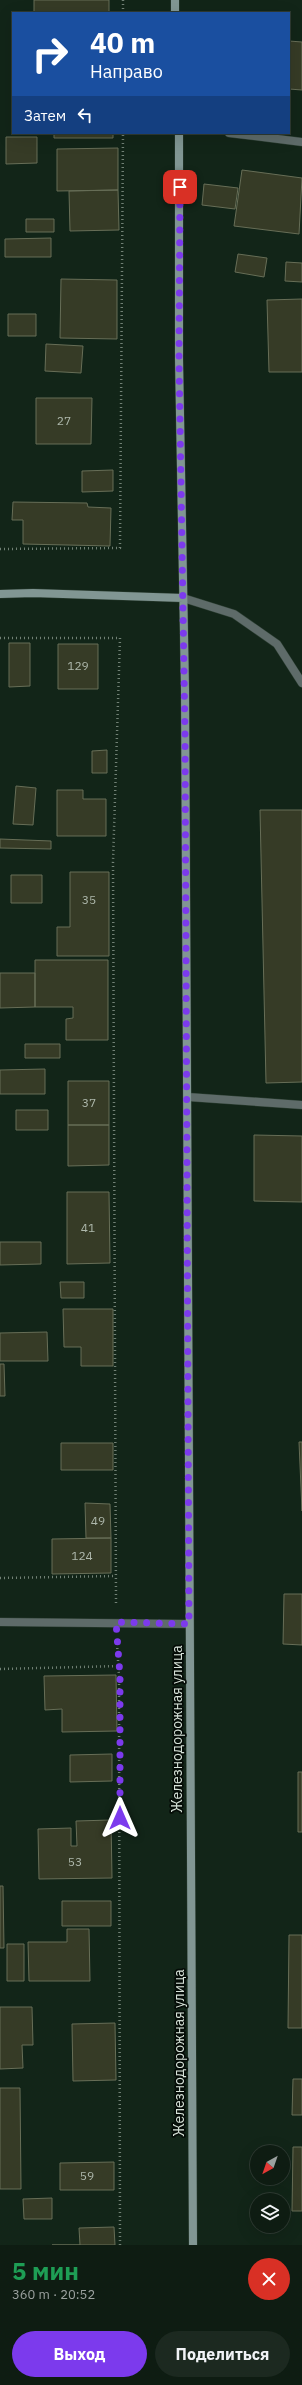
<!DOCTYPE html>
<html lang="ru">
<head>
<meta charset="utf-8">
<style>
	body { margin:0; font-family:"IBM Plex Sans",sans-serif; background:#1c2920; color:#f1f3f6; height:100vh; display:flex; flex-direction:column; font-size:15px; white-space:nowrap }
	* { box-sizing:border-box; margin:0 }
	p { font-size:13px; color:#9ba19f }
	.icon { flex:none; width:22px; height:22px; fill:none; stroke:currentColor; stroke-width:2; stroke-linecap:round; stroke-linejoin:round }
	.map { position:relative; height:2245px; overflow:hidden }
	.details { display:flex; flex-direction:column; background:#0e1c12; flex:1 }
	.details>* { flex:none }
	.hud { position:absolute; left:12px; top:12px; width:278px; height:122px; border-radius:0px; box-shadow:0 4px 16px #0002,0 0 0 1px #2e3a32; background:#1a4fa0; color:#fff; overflow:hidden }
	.needle { width:26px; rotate:220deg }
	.fabs { position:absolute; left:250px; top:2145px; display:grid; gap:8px }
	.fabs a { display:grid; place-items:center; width:40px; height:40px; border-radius:50%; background:#0e1c12; box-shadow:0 4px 16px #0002,0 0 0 1px #2e3a32; font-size:20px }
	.pin { position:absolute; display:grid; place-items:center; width:34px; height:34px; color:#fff; margin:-17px; border-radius:8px; box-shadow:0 2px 6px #0006 }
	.me { position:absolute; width:44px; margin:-22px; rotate:0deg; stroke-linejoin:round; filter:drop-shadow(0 0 3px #0008) }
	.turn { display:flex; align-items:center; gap:14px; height:84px; padding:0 12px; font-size:18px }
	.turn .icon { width:52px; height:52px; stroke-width:2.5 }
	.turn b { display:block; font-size:28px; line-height:34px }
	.then { display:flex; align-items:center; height:38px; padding:0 12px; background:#0003; gap:8px; font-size:15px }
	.round { display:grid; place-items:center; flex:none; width:42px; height:42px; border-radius:21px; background:#1c2920 }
	.headline { display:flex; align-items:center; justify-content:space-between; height:68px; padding:0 12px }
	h1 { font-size:24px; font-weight:700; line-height:30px; color:#1e9e55 }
	.button { display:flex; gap:8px; margin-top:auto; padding:8px 12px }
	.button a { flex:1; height:46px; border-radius:24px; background:#7c3aed; color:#fff; font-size:16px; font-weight:700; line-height:46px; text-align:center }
	.button a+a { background:#1c2920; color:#f1f3f6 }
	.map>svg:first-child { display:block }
	.building { fill:#363b26; stroke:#676e57 }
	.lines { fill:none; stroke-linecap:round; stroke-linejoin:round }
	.lane-casing { stroke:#2d3f33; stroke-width:9 }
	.street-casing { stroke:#2d3f33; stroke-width:9 }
	.secondary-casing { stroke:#2d3f33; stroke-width:9 }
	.path { stroke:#718175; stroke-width:2.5; stroke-dasharray:1 3; stroke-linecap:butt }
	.lane { stroke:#5e6b69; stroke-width:8 }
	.street { stroke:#5e6b69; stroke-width:8 }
	.secondary { stroke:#819693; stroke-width:8 }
	.route { stroke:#7c3aed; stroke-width:7; stroke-dasharray:0 12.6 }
	.labels { text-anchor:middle; stroke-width:3.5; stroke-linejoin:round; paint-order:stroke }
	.number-label { font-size:12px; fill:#aeb8ac }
	.street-label { font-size:14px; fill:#d6e2d8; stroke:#050c07 }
</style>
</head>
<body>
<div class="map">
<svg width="302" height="2245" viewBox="0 0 302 2245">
	<rect width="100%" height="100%" fill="#122518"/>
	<path class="building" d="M34 0H109V13H34Z
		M289 41 302 42V90L289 89Z
		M54 133H113V138H54Z
		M6 137H37V163L6 164Z
		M118 148V190L57 191V149Z
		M242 170 302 178 299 234 234 226Z
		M204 184 238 188 235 209 202 205Z
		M118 190 119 230 70 231 69 191Z
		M26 219H54V232H26Z
		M51 238V257H5V239Z
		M238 254 267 258 264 277 235 272Z
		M286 262 302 263V282L285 281Z
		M61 279 117 280V339L60 338Z
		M302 299V372H269L267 300Z
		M8 314H36V336H8Z
		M46 344 83 346 81 373 45 371Z
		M36 398H92L91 444H36Z
		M113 470V491L82 492V471Z
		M13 502 87 503 88 507 111 508 110 546 23 544V520H12Z
		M9 643H30V686L9 687Z
		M58 644H98V689H58Z
		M107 750V773H92V751Z
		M16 786 36 788 33 825 13 824Z
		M57 790H83V799H106V836H57Z
		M260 810H302V1082L266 1083Z
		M0 839 51 841V849L0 848Z
		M70 872H109V956H57V927H70Z
		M11 875H42V903H11Z
		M35 960H108V1040H66V1019L73 1018V1007H35Z
		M0 973H35V1007L0 1008Z
		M25 1044H60V1058H25Z
		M45 1069V1094H0V1070Z
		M68 1081H109V1125H68Z
		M16 1110H48V1130H16Z
		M68 1125H109V1165L68 1166Z
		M254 1135 302 1136V1202L254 1201Z
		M67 1192H109L110 1263 67 1264Z
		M0 1242H41V1264L0 1265Z
		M60 1282H84V1298H61Z
		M63 1309H113V1366H81V1347H64Z
		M47 1332 48 1361H0V1333Z
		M0 1364H4L5 1396H0Z
		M299 1442H302V1511Z
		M61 1443H113V1470H61Z
		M85 1503 110 1504 111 1538H86Z
		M111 1538V1573L52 1574V1539Z
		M284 1594H302V1645L283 1644Z
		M116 1675 117 1731 62 1732V1709L45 1710 44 1676Z
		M112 1754V1781L70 1782V1755Z
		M298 1772H302V1832H298Z
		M111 1820 112 1878 39 1879 38 1829 71 1828V1846H77L76 1821Z
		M0 1886H3L4 1948H0Z
		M62 1901H111V1926H62Z
		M67 1929H89L90 1981H29L28 1942H67Z
		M289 1935H302V2028H288Z
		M7 1944H24V1981H7Z
		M0 2007H32L33 2045H22L23 2068 0 2069Z
		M115 2023 116 2080 73 2081 72 2024Z
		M293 2079H302V2115H292Z
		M0 2088H20L21 2189H0Z
		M293 2147H302V2211H292Z
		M114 2162V2190H60V2163Z
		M52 2198V2219H24L23 2199Z
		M114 2227 115 2245H52H80L79 2228Z"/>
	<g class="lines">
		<g class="lane-casing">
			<path id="lane" d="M229 133 302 142
				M183 598 234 614 277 644 302 683
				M188 1097 302 1105"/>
		</g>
		<g class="street-casing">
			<path id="street" d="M0 1622 189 1624"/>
		</g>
		<g class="secondary-casing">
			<path id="secondary" d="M175 13V0
				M179 133V359L185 689 193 2245
				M0 594 33 593 183 598"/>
		</g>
		<path class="path" d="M123 0V13
			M0 549 120 548 123 133
			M0 638H120L113 862 116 1603
			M0 1578 116 1576
			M117 1644 119 1676 120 2245
			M0 1669 119 1666"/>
		<use href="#lane" class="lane"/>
		<use href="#street" class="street"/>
		<use href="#secondary" class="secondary"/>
	</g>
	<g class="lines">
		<path class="route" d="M120 1818V1676L116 1622 189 1624 185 736 179 359 180 187"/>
	</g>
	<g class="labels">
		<g class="number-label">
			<text x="64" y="425">27</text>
			<text x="78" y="670">129</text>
			<text x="89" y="904">35</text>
			<text x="89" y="1107">37</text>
			<text x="88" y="1232">41</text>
			<text x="98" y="1525">49</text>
			<text x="82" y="1560">124</text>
			<text x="75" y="1866">53</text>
			<text x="87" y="2180">59</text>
		</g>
		<g class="street-label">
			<text transform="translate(177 1729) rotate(-90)" y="5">Железнодорожная улица</text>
			<text transform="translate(179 2053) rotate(-90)" y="5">Железнодорожная улица</text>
		</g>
	</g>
</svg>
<div class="fabs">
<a><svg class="needle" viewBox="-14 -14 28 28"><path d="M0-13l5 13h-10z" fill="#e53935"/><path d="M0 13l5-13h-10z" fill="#9ba19f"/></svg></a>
<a><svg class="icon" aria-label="layers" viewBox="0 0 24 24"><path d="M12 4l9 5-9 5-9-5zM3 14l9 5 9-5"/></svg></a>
</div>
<div class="pin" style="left:180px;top:187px;background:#d93025"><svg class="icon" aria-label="arrive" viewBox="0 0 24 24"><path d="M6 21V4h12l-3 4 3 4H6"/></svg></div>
<svg class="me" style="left:120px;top:1818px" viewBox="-20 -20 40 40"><path d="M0-17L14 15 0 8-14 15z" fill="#7c3aed" stroke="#fff" stroke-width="4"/></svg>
<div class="hud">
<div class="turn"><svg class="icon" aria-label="right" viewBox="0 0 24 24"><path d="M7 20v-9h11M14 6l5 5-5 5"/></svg><div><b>40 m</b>Направо</div></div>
<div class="then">Затем<svg class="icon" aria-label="left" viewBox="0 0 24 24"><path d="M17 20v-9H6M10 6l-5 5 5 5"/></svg></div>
</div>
</div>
<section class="details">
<div class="headline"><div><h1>5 мин</h1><p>360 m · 20:52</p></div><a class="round" style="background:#d93025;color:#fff"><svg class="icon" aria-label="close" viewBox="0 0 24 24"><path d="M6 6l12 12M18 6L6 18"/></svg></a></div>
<div class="button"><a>Выход</a><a>Поделиться</a></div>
</section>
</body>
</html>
